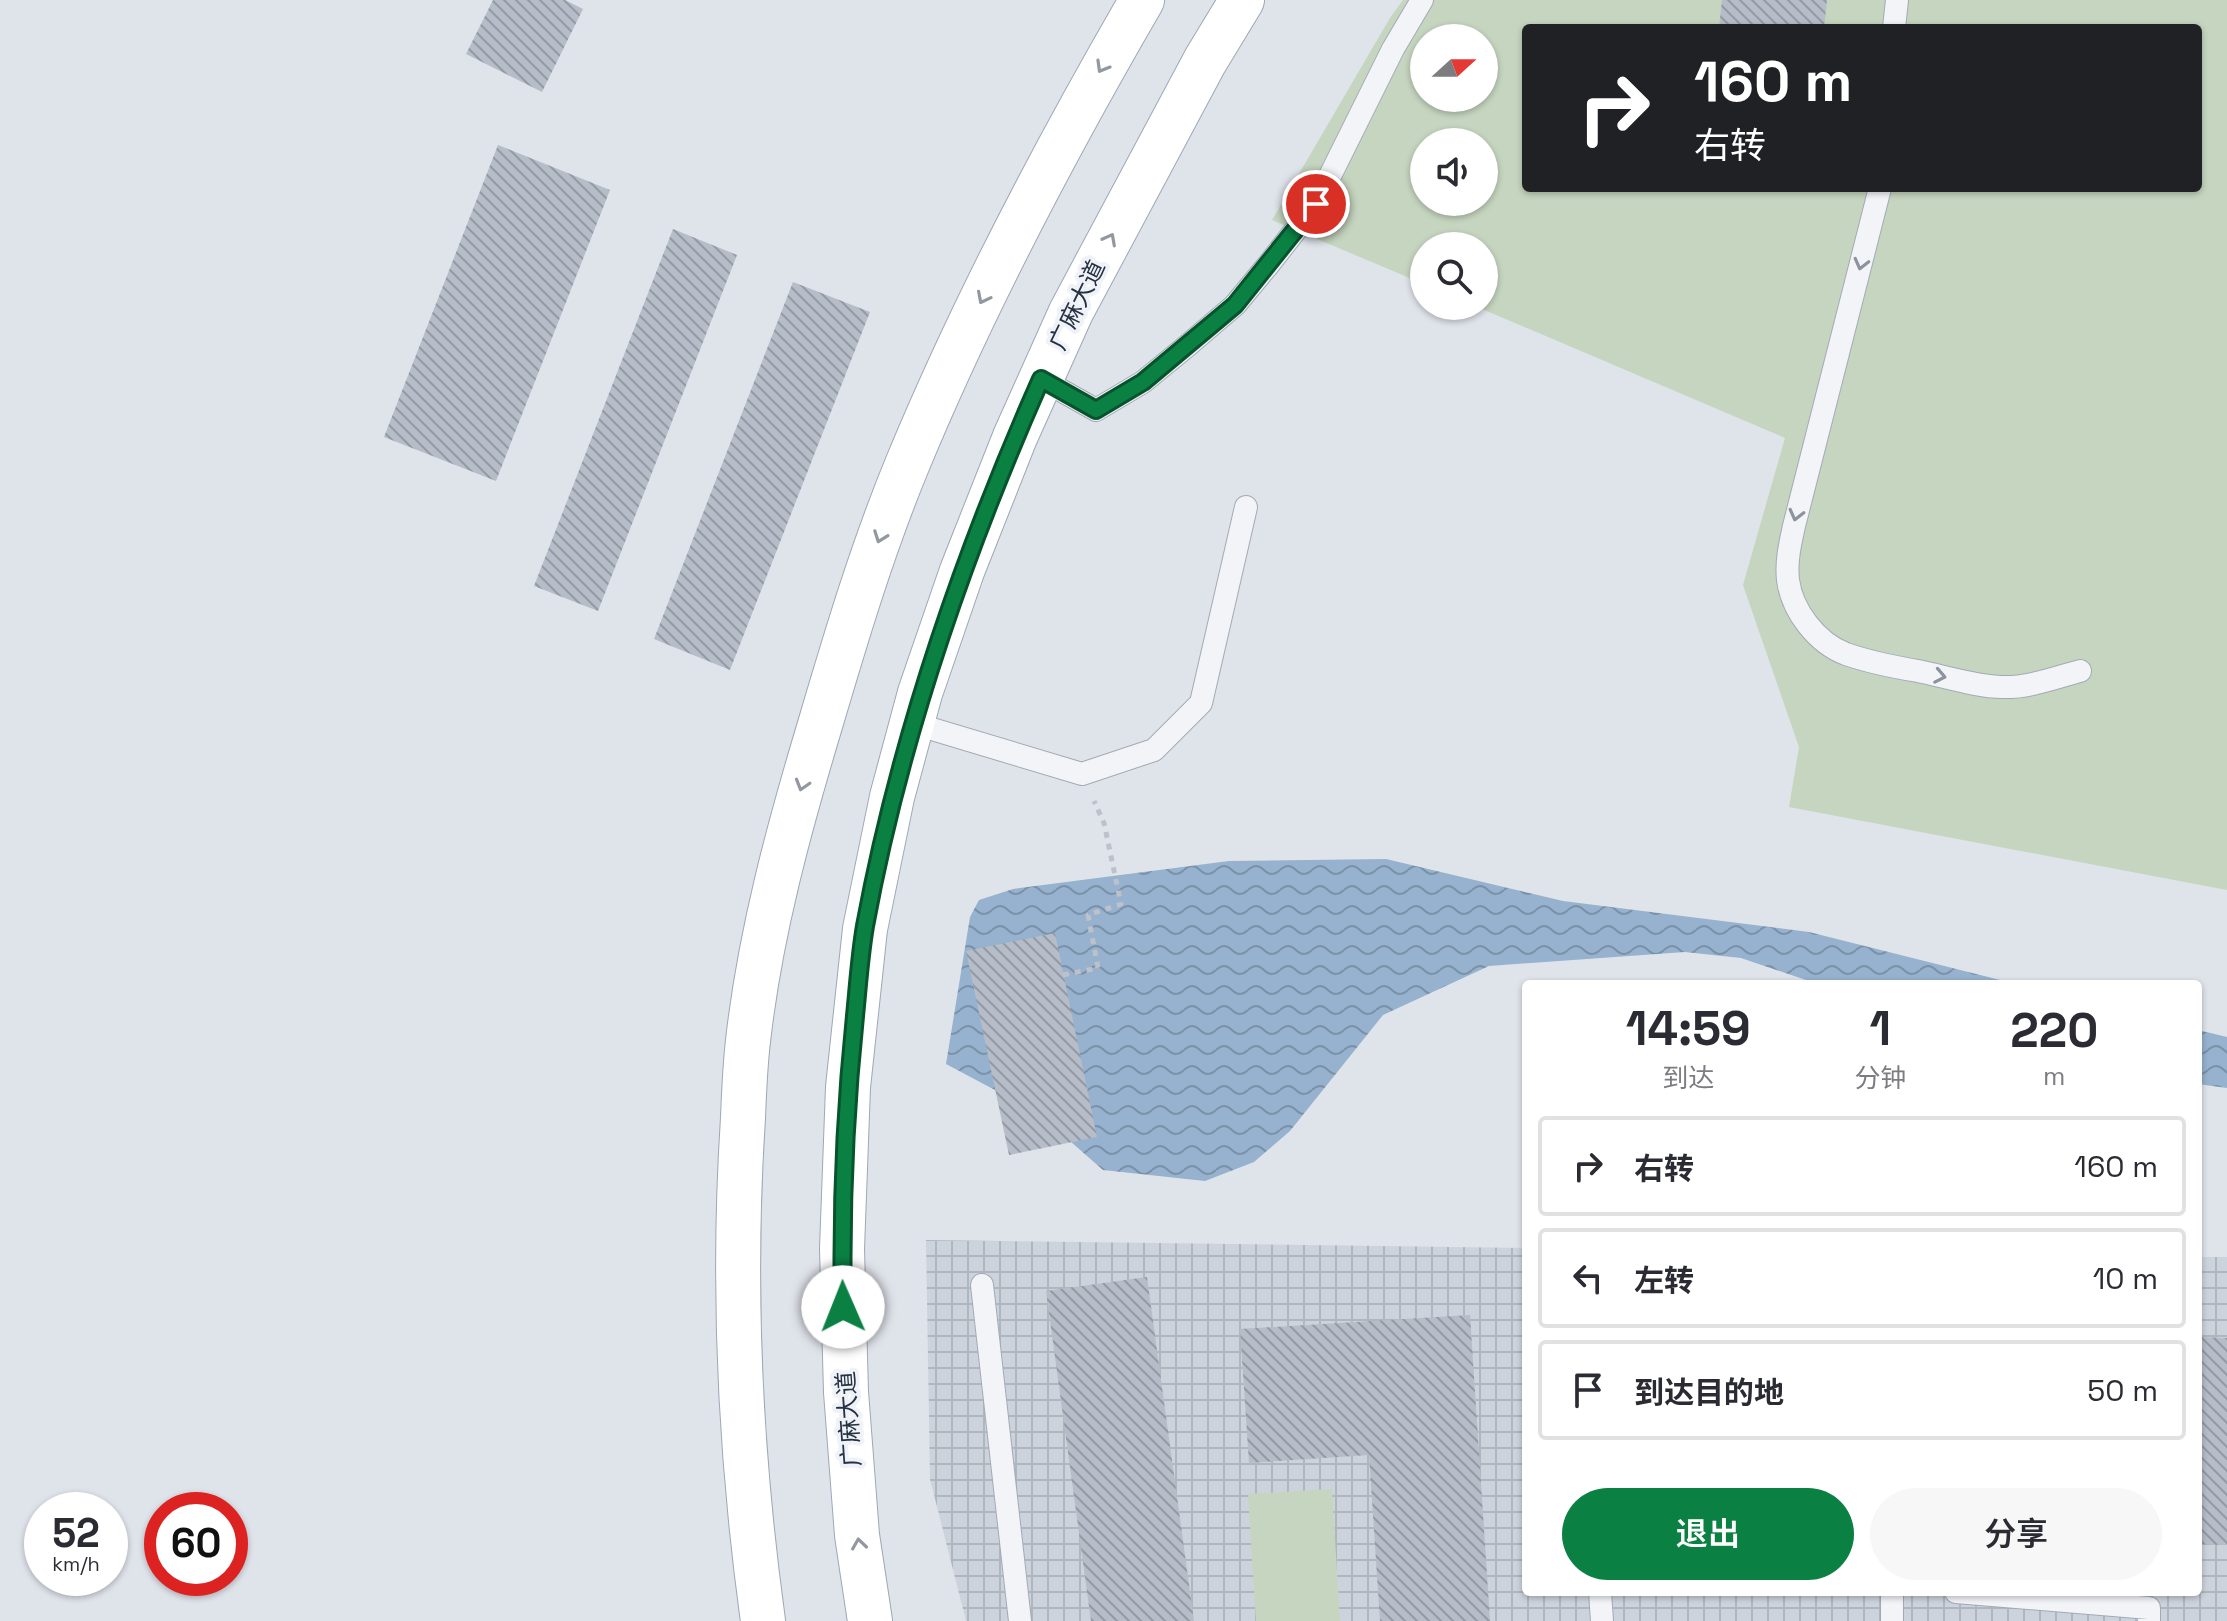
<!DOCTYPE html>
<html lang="zh">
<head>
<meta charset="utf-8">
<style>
	body { margin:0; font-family:"Space Grotesk","Noto Sans SC",sans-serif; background:#f7f7f7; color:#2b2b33; height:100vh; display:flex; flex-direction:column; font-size:30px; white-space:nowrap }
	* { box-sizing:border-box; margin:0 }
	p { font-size:26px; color:#7c7c81 }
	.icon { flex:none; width:44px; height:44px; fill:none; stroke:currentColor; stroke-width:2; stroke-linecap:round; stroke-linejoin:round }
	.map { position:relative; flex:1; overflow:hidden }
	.panel { position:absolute; left:1522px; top:980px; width:680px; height:616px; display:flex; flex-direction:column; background:#fff; border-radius:8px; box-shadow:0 2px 6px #0004 }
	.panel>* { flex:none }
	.banner { position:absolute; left:1522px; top:24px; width:680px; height:168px; border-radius:8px; box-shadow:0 2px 6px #0004; background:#202124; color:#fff; overflow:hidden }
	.needle { width:52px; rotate:69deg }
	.tools { position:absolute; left:1410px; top:24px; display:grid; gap:16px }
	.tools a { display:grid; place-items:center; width:88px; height:88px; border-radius:50%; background:#fff; box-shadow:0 2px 6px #0004; font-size:40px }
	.speed { position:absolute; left:24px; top:1492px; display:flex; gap:16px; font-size:40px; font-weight:700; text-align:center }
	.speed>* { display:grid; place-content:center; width:104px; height:104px; border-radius:50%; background:#fff; box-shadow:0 2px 6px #0004; line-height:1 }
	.speed small { font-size:20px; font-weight:400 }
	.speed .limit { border:12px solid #d22; background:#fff; color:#111 }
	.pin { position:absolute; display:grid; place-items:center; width:68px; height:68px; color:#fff; margin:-34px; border:4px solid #fff; border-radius:50%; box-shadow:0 2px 8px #0007 }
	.me { position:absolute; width:88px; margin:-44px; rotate:359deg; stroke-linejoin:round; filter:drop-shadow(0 0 6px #0008) }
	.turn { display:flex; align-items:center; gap:28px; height:168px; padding:0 40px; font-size:36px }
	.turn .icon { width:104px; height:104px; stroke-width:2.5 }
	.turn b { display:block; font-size:56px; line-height:68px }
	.eta { display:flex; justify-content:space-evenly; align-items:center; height:136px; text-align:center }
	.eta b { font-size:48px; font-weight:600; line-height:56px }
	.action { display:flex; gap:16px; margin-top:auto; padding:16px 40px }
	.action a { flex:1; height:92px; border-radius:48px; background:#0b8043; color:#fff; font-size:32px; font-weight:600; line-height:92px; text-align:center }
	.action a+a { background:#f7f7f7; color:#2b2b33 }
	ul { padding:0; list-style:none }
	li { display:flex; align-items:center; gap:24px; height:100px; margin:0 16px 12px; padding:0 24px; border:4px solid #e1e1e2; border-radius:8px }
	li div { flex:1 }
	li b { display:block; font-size:30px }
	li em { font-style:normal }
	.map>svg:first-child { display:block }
	.industrial { fill:url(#industrial-grid) }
	.pitch { fill:#c5d5bf; fill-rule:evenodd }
	.water { fill:url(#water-waves) }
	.building { fill:url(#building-back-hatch) }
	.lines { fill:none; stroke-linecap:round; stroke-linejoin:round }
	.lane-casing { stroke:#a4aab5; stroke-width:24 }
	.primary-casing { stroke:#9da8b7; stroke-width:46 }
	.path { stroke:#bdc1c9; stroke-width:5; stroke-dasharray:6 6; stroke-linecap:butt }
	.lane { stroke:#f2f4f8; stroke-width:22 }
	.primary { stroke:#fff; stroke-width:44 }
	.oneway { stroke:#9298a1 }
	.oneway2 { stroke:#8c929e }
	.route-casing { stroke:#07532c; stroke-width:20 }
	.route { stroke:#0b8043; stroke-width:14 }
	.labels { text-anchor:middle; stroke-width:8; stroke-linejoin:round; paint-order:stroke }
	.street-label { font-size:24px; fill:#263143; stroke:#eff2f7 }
</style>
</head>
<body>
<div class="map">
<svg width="2227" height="1621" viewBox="0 0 2227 1621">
	<defs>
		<pattern id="industrial-grid" width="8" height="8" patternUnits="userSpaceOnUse" patternTransform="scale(2)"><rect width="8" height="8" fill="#cdd3dc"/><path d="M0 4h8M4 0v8" fill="none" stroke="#b0b6be"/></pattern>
		<pattern id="water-waves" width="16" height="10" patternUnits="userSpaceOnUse" patternTransform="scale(2)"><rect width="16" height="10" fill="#96b2ce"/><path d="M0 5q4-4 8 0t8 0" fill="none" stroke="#7a91a9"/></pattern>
		<pattern id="building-back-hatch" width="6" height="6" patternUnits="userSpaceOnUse" patternTransform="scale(2)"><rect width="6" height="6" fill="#b6bdc8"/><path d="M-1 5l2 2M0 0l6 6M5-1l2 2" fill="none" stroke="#949aa4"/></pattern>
	</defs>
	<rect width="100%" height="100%" fill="#dfe3ea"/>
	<path class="industrial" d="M926 1240 1526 1248V1592H2198V1257H2227V1621H966L930 1479Z"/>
	<path class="pitch" d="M1403 0H2227V890L1789 807 1799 747 1743 585 1785 438 1475 306H1484V246H1424V284L1272 220 1390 18ZM1526 28H2198V188H1526ZM1424 38H1484V98H1424ZM1424 142H1484V202H1424Z
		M1332 1489 1340 1621H1256L1248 1494Z"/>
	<path class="water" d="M1386 859 1563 901 1809 932 2016 984H1818L1741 958 1685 952 1489 966 1383 1015 1290 1131 1254 1162 1205 1181 1103 1170 1038 1113 946 1064 970 917 979 900 1013 889 1229 861Z
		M2198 1030 2227 1037V1088L2198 1084Z"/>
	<path class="building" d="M493 0H565L583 9 542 92 466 54Z
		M1722 0H1827L1824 28H1719Z
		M498 145 610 190 496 481 384 437Z
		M673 229 737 255 598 611 534 586Z
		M793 282 870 312 730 670 654 639Z
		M1055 933 1097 1137 1009 1155 966 951Z
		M1147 1277 1194 1621H1091L1046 1291Z
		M1470 1315 1490 1621H1380L1369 1455 1249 1463 1240 1329Z
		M2198 1337 2227 1338V1545L2198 1544Z"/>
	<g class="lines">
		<g class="lane-casing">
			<path id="lane" d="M1894 28 1897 0
				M1880 188 1794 526C1790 544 1786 561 1788 580 1792 611 1817 643 1846 654 1869 662 1894 667 1918 671 1943 676 1977 687 2002 687 2028 688 2054 678 2080 671
				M1041 379 1096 410 1143 382 1187 346 1235 305 1269 264 1316 204 1393 49 1422 0
				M912 723 1082 774 1154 750 1201 703 1246 507
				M982 1285 1020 1621
				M1600 1592 1602 1621
				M1892 1592V1621
				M1956 1592 2149 1608V1621"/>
		</g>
		<g class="primary-casing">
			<path id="primary" d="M763 1621C740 1455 732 1286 743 1118 744 1092 745 1066 748 1041 760 934 789 828 820 725 846 637 872 550 907 465 973 305 1055 150 1142 0
				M870 1621 857 1535 846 1392 842 1249 848 1087 865 929 892 797 920 693 962 571 1015 437 1071 312 1205 61 1242 0"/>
		</g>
		<path class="path" d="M1063 975 1098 968 1088 915 1121 904 1104 823 1094 801"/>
		<use href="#lane" class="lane"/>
		<use href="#primary" class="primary"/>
	</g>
	<defs><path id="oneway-chevron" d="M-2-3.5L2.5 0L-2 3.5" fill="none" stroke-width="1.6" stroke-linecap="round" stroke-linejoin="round" transform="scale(2)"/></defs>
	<g class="oneway">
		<use href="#oneway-chevron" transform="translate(1102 67) rotate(120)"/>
		<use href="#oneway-chevron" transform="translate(1110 239) rotate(-62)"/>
		<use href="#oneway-chevron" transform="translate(983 298) rotate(117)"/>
		<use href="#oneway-chevron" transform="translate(880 537) rotate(110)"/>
		<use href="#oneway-chevron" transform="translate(802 785) rotate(107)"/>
		<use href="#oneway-chevron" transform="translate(859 1544) rotate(-98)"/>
	</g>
	<g class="oneway2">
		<use href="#oneway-chevron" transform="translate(1861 264) rotate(104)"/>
		<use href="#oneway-chevron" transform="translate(1796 515) rotate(104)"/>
		<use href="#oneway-chevron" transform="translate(1940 676) rotate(11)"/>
	</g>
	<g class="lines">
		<g class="route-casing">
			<path id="route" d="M843 1307C841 1210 845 1112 855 1016 858 986 860 955 865 926 900 736 963 555 1041 379L1096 410 1143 382 1235 305 1316 204"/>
		</g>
		<use href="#route" class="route"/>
	</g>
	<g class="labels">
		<g class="street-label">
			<text transform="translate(1077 305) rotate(-64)" y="8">广麻大道</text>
			<text transform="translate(849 1419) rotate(-94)" y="8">广麻大道</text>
		</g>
	</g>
</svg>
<div class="tools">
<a><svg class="needle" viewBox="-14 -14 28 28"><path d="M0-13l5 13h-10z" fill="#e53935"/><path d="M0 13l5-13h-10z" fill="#7c7c81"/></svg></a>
<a><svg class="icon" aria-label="sound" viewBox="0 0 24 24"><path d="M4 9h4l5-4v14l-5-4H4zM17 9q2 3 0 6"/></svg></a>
<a><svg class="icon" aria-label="search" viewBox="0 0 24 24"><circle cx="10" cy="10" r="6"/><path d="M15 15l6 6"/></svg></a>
</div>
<div class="speed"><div>52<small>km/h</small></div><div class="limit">60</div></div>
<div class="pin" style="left:1316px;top:204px;background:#d93025"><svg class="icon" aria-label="arrive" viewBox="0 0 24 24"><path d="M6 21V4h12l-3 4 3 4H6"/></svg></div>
<svg class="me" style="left:843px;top:1307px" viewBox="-20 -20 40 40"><circle r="19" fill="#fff"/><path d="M0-13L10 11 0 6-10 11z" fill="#0b8043"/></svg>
<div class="banner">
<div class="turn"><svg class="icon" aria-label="right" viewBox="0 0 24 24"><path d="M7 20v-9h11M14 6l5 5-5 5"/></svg><div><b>160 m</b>右转</div></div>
</div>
<section class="panel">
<div class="eta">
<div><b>14:59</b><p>到达</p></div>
<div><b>1</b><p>分钟</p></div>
<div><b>220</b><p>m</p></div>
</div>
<ul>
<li><svg class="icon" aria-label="right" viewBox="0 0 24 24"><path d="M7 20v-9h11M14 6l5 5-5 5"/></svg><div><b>右转</b></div><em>160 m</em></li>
<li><svg class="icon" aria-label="left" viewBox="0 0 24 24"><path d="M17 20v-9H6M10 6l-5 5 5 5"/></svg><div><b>左转</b></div><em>10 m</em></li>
<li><svg class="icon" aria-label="arrive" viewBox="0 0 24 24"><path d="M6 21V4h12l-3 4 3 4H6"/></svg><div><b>到达目的地</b></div><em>50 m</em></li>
</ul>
<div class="action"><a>退出</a><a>分享</a></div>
</section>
</div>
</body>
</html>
